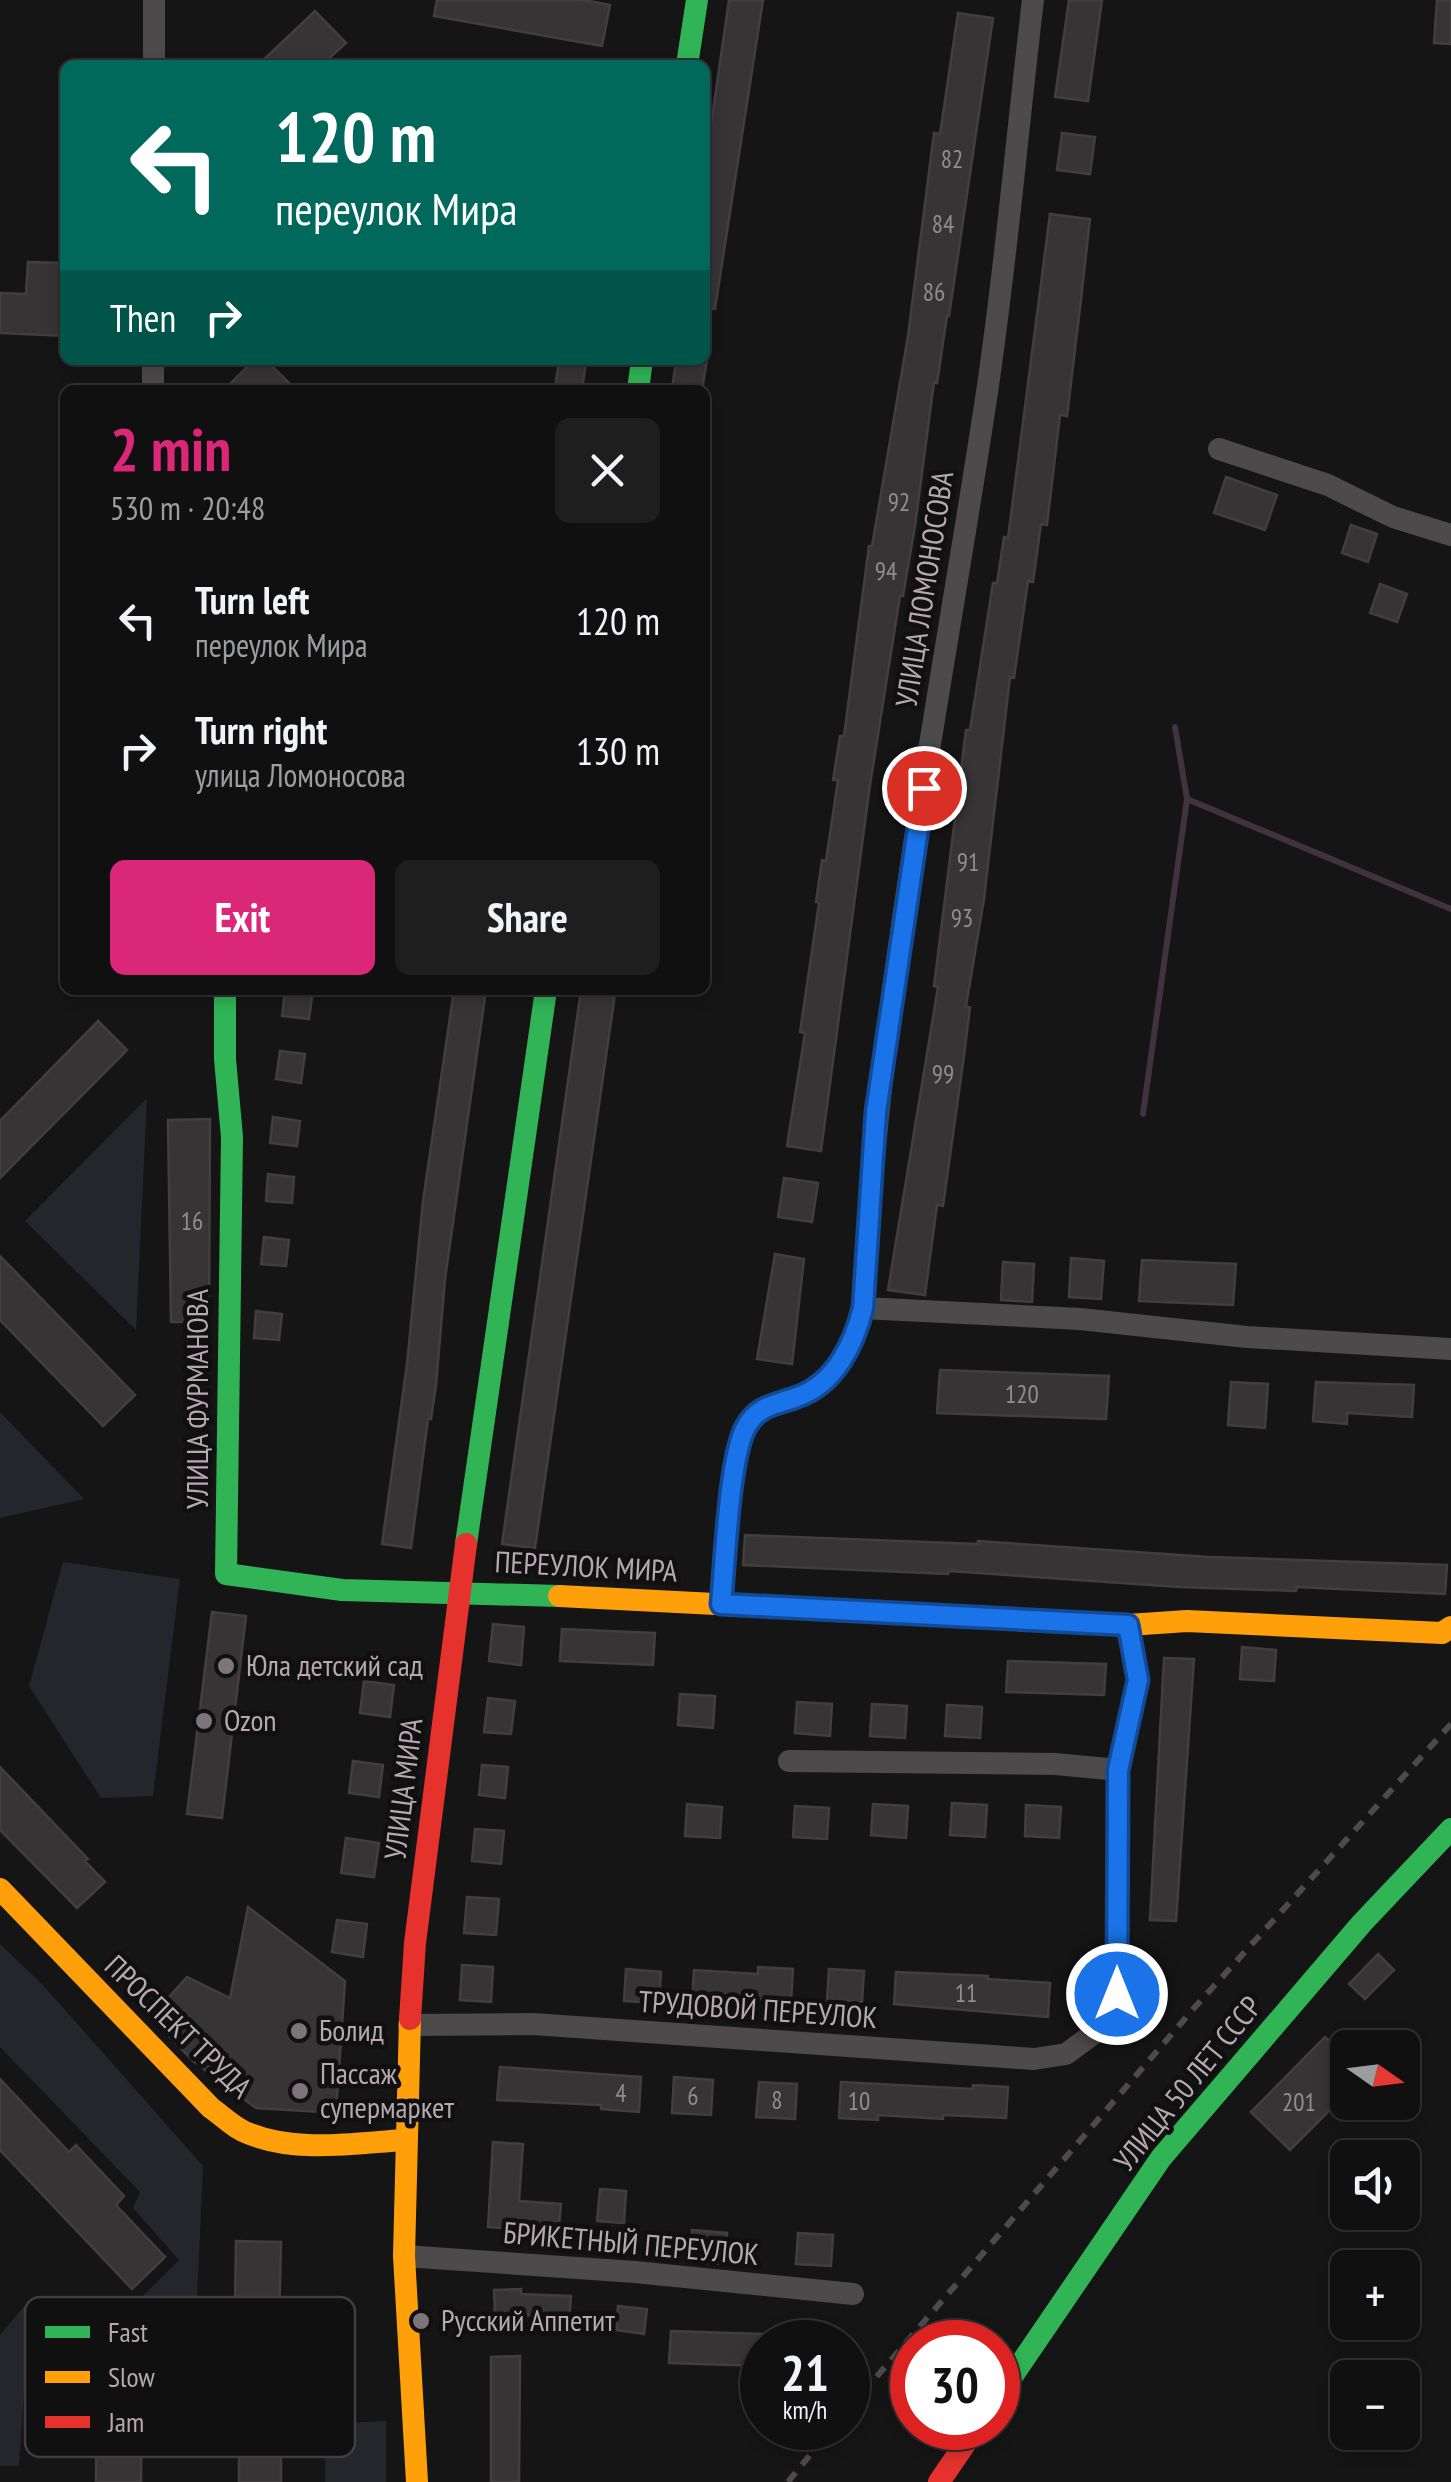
<!DOCTYPE html>
<html lang="en">
<head>
<meta charset="utf-8">
<style>
	body { margin:0; font-family:"PT Sans Narrow",sans-serif; background:#1e1e1e; color:#f1f3f6; height:100vh; display:flex; flex-direction:column; font-size:38px; white-space:nowrap }
	* { box-sizing:border-box; margin:0 }
	p { font-size:32px; color:#9c9d9f }
	.icon { flex:none; width:55px; height:55px; fill:none; stroke:currentColor; stroke-width:2; stroke-linecap:round; stroke-linejoin:round }
	.map { position:relative; flex:1; overflow:hidden }
	.panel { position:absolute; left:60px; top:385px; width:650px; height:610px; display:flex; flex-direction:column; background:#101010; border-radius:15px; box-shadow:0 5px 15px #0003,0 0 0 2px #303030 }
	.panel>* { flex:none }
	.hud { position:absolute; left:60px; top:60px; width:650px; height:305px; border-radius:15px; box-shadow:0 5px 15px #0003,0 0 0 2px #303030; background:#00695c; color:#fff; overflow:hidden }
	.needle { width:65px; rotate:104deg }
	.controls { position:absolute; left:1330px; top:2030px; display:grid; gap:20px }
	.controls a { display:grid; place-items:center; width:90px; height:90px; border-radius:15px; background:#101010; box-shadow:0 5px 15px #0003,0 0 0 2px #303030; font-size:50px }
	.speed { position:absolute; left:740px; top:2320px; display:flex; gap:20px; font-size:50px; font-weight:700; text-align:center }
	.speed>* { display:grid; place-content:center; width:130px; height:130px; border-radius:50%; background:#101010; box-shadow:0 5px 15px #0003,0 0 0 2px #303030; line-height:1 }
	.speed small { font-size:25px; font-weight:400 }
	.speed .limit { border:15px solid #d22; background:#fff; color:#111 }
	.pin { position:absolute; display:grid; place-items:center; width:85px; height:85px; color:#fff; margin:-42px; border:5px solid #fff; border-radius:50%; box-shadow:0 2px 10px #0007 }
	.me { position:absolute; width:110px; margin:-55px; rotate:0deg; stroke-linejoin:round; filter:drop-shadow(0 0 8px #0008) }
	.turn { display:flex; align-items:center; gap:35px; height:210px; padding:0 50px; font-size:45px }
	.turn .icon { width:130px; height:130px; stroke-width:2.5 }
	.turn b { display:block; font-size:70px; line-height:85px }
	.then { display:flex; align-items:center; height:95px; padding:0 50px; background:#0003; gap:20px; font-size:38px }
	.round { display:grid; place-items:center; flex:none; width:105px; height:105px; border-radius:15px; background:#1e1e1e }
	.head { display:flex; align-items:center; justify-content:space-between; height:170px; padding:0 50px }
	h1 { font-size:60px; font-weight:800; line-height:75px; color:#db2777 }
	.cta { display:flex; gap:20px; margin-top:auto; padding:20px 50px }
	.cta a { flex:1; height:115px; border-radius:15px; background:#db2777; color:#fff; font-size:40px; font-weight:800; line-height:115px; text-align:center }
	.cta a+a { background:#1e1e1e; color:#f1f3f6 }
	ul { padding:0; list-style:none }
	li { display:flex; align-items:center; gap:30px; height:130px; padding:0 50px }
	li div { flex:1 }
	li b { display:block; font-size:38px }
	li em { font-style:normal }
	.map>svg:first-child { display:block }
	.green { fill:#25262b }
	.lines { fill:none; stroke-linecap:round; stroke-linejoin:round }
	.stream { stroke:#40333d; stroke-width:6 }
	.building { fill:#363435; stroke:#423e40; stroke-width:2.5 }
	.street { stroke:#4c4a4b; stroke-width:22 }
	.fast { stroke:#30b455; stroke-width:22 }
	.slow { stroke:#ff9f0a; stroke-width:22 }
	.jam { stroke:#e5322d; stroke-width:22 }
	.rail { stroke:#4e4a4c; stroke-width:6; stroke-dasharray:12 10; stroke-linecap:butt }
	.route-casing { stroke:#114b97; stroke-width:25 }
	.route { stroke:#1a73e8; stroke-width:18 }
	.poi-dot { fill:#7d7579; stroke:#111010; stroke-width:4 }
	.labels { text-anchor:middle; stroke-width:9; stroke-linejoin:round; paint-order:stroke }
	.number-label { font-size:25px; fill:#958b90 }
	.street-label { font-size:30px; fill:#b5a8af; stroke:#111010 }
	.poi-label { font-size:30px; fill:#b5a8af; stroke:#111010; text-anchor:start }
	.key { fill:#111010; stroke:#423e40; stroke-width:2.5 }
	.key-label { font-size:28px; fill:#b5a8af }
</style>
</head>
<body>
<div class="map">
<svg width="1451" height="2482" viewBox="0 0 1451 2482">
	<rect width="100%" height="100%" fill="#161515"/>
	<path class="green" d="M147 1098 136 1330 25 1221Z
		M0 1412 84 1499 0 1518Z
		M63 1562 180 1579 153 1796 101 1798 29 1686Z
		M0 1944 43 1985 203 2166 195 2346 176 2356C142 2348 107 2348 75 2335L79 2300 122 2317 179 2260 133 2208 140 2192 0 2047Z
		M25 2305 29 2313 19 2466H0V2335Z
		M386 2421V2482H325V2424Z"/>
	<g class="lines">
		<path class="stream" d="M1187 799 1451 909
			M1143 1114 1187 799 1175 727"/>
	</g>
	<path class="building" d="M437 0H583L610 5 602 46 434 16Z
		M729 0H763L715 309 705 308V166Z
		M1069 0H1102L1088 101 1055 97Z
		M1437 0H1451V44L1434 43Z
		M315 11 346 43 322 65H258Z
		M958 13 993 18 949 316H947L937 383 934 382 915 526 903 596H900L870 785 821 1151 787 1146 805 1033 800 1032 819 903 816 902 822 860 826 861 838 780H833L840 736H844L869 546H872L908 336 934 133 940 134Z
		M1062 133 1095 137 1090 174 1057 170Z
		M1050 214 1090 219 1080 308 1067 416 1060 415 1047 525 1041 524 1033 582 1028 581 1014 678 1010 677 984 899 966 1006 970 1007 964 1056 943 1206 937 1205 925 1295 888 1290 938 987 934 986 966 730H970L993 583H997L1004 537 1008 538Z
		M28 262 65 263V336L0 333V293L26 294Z
		M254 360H266L296 390H224Z
		M559 360 586 362 582 390 555 388Z
		M676 360H707L702 390H672Z
		M1226 477 1277 495 1265 530 1214 513Z
		M1351 525 1377 534 1368 562 1342 553Z
		M1380 584 1407 594 1397 622 1370 613Z
		M285 990H313L309 1019 282 1016Z
		M454 990H486L445 1279 436 1385 431 1419H428L411 1548 382 1544 407 1364 423 1201Z
		M581 990 615 994 535 1548 502 1544Z
		M98 1021 127 1050 0 1178V1121Z
		M280 1051 305 1054 301 1083 276 1079Z
		M273 1117 300 1121 297 1146 270 1143Z
		M210 1119 209 1322H171L168 1120Z
		M268 1174 294 1177 292 1203 266 1201Z
		M784 1178 818 1183 812 1222 778 1217Z
		M264 1237 289 1240 286 1266 261 1264Z
		M775 1254 804 1259 792 1364 757 1359Z
		M0 1256 135 1395 103 1426 0 1320Z
		M1071 1258 1104 1261 1101 1299 1069 1297Z
		M1142 1260 1236 1264 1233 1305 1139 1301Z
		M1003 1262 1034 1264 1032 1302 1001 1300Z
		M256 1311 282 1314 279 1340 254 1338Z
		M940 1370 1109 1376 1106 1419 937 1413Z
		M1231 1382 1268 1384 1265 1428 1228 1425Z
		M1316 1382 1414 1385 1412 1417 1347 1413V1424L1313 1421Z
		M745 1535 978 1544V1541L1209 1557 1447 1565 1445 1594 1296 1587V1591L1179 1587 949 1571 948 1574 743 1565Z
		M212 1612 246 1616 222 1818 187 1814Z
		M493 1624 524 1627 521 1665 489 1661Z
		M562 1629 655 1633 653 1665 560 1661Z
		M1242 1647 1276 1650 1274 1681 1240 1679Z
		M1164 1658 1194 1659 1176 1921 1150 1920Z
		M1008 1661 1106 1664 1104 1695 1006 1692Z
		M364 1681 394 1685 390 1717 360 1713Z
		M680 1694 715 1696 713 1728 678 1725Z
		M488 1698 515 1701 511 1734 484 1732Z
		M797 1702 832 1704 830 1736 795 1733Z
		M872 1704 907 1706 905 1738 870 1736Z
		M947 1705 982 1707 980 1738 945 1736Z
		M353 1761 383 1765 379 1797 349 1793Z
		M482 1765 508 1767 505 1798 479 1795Z
		M0 1767 88 1859 85 1861 105 1882 77 1908 0 1830Z
		M952 1803 987 1805 985 1837 950 1835Z
		M687 1804 722 1807 720 1838 685 1836Z
		M873 1804 908 1806 906 1838 871 1835Z
		M1026 1805 1061 1807 1059 1838 1025 1836Z
		M795 1806 829 1808 827 1839 793 1837Z
		M475 1829 504 1831 501 1864 472 1861Z
		M346 1838 379 1843 374 1877 341 1873Z
		M467 1897 499 1899 496 1935 464 1933Z
		M248 1907 345 1981 336 2113 256 2108 193 2061 151 2017 187 1977 230 1998Z
		M337 1920 367 1924 363 1957 332 1952Z
		M1378 1954 1394 1970 1365 1999 1349 1984Z
		M462 1965 493 1967 491 2002 460 2000Z
		M758 1967 793 1969 791 2001 727 1997V2004L692 2002 694 1970 758 1974Z
		M626 1969 661 1972 659 2003 624 2001Z
		M829 1969 864 1971 862 2002 827 2000Z
		M896 1972 988 1976 987 1979 1050 1983 1048 2017 894 2004Z
		M1325 2037 1348 2059V2092L1290 2150 1251 2112Z
		M500 2067 641 2077 639 2112 601 2109V2105L497 2100Z
		M674 2077 713 2080 711 2115 672 2113Z
		M0 2079 69 2152 76 2145 124 2196 116 2205 165 2257 132 2289 0 2150Z
		M759 2082 797 2084 795 2119 756 2117Z
		M841 2082 973 2089V2085L1008 2087 1006 2118 943 2115V2119L878 2115V2120L839 2118Z
		M493 2142 523 2144 519 2201 561 2204 559 2226 518 2223 517 2229 488 2227Z
		M600 2189 626 2191 624 2223 597 2221Z
		M692 2230 727 2233 725 2264 690 2262Z
		M798 2233 833 2235 831 2266 796 2264Z
		M236 2241 281 2242 278 2365 234 2364Z
		M521 2289V2294L571 2296 569 2321 547 2320V2315L495 2316 494 2290Z
		M618 2306 647 2309 644 2334 616 2330Z
		M671 2331 762 2334V2366L669 2363Z
		M520 2356 519 2482H491V2357Z
		M97 2385H142L141 2482H96Z
		M239 2421H281V2482H239Z"/>
	<g class="lines">
		<path class="street" d="M154 65V0
			M153 360V390
			M1219 449 1328 485 1393 517 1451 535
			M863 1308 1080 1319 1247 1337 1451 1349
			M721 1603C725 1564 729 1458 746 1427 759 1402 782 1406 804 1394 838 1377 854 1343 863 1308 878 1002 940 701 986 399 1006 267 1017 133 1033 0
			M789 1761 1055 1764 1119 1770
			M409 2025 533 2024 1034 2059 1066 2054 1096 2032 1117 1993 1119 1770 1138 1680 1128 1625
			M404 2256 635 2272 853 2294"/>
		<path class="fast" d="M687 65 697 0
			M638 390 642 360
			M225 990V1059L232 1137 226 1574 342 1590 559 1596
			M466 1544 546 990
			M998 2397 1161 2158 1362 1923 1451 1829"/>
		<path class="slow" d="M559 1596 1128 1625 1187 1621 1442 1633 1451 1627
			M0 1889 211 2108C224 2117 235 2129 250 2134 298 2153 355 2143 405 2140
			M410 2019 404 2256 417 2482"/>
		<path class="jam" d="M410 2019 415 1943 466 1544
			M939 2482 976 2428"/>
		<path class="rail" d="M848 2410 1195 2007 1451 1724
			M788 2482 832 2428"/>
	</g>
	<g class="lines">
		<g class="route-casing">
			<path id="route" d="M924 788 876 1112 863 1308C854 1344 835 1384 797 1397 776 1405 758 1405 746 1427 729 1457 725 1564 721 1604L1128 1625 1138 1680 1118 1770 1117 1994"/>
		</g>
		<use href="#route" class="route"/>
	</g>
	<g class="poi-dot">
		<circle cx="226" cy="1666" r="10"/>
		<circle cx="204" cy="1721" r="10"/>
		<circle cx="299" cy="2031" r="10"/>
		<circle cx="300" cy="2091" r="10"/>
		<circle cx="421" cy="2321" r="10"/>
	</g>
	<g class="labels">
		<g class="number-label">
			<text x="952" y="168">82</text>
			<text x="943" y="233">84</text>
			<text x="934" y="301">86</text>
			<text x="899" y="511">92</text>
			<text x="886" y="580">94</text>
			<text x="968" y="871">91</text>
			<text x="962" y="927">93</text>
			<text x="943" y="1083">99</text>
			<text x="192" y="1230">16</text>
			<text x="1022" y="1403">120</text>
			<text x="966" y="2002">11</text>
			<text x="621" y="2102">4</text>
			<text x="693" y="2105">6</text>
			<text x="777" y="2109">8</text>
			<text x="859" y="2110">10</text>
			<text x="1299" y="2111">201</text>
		</g>
		<g class="street-label">
			<text transform="translate(925 589) rotate(-81)" y="10">УЛИЦА ЛОМОНОСОВА</text>
			<text transform="translate(198 1399) rotate(-90)" y="10">УЛИЦА ФУРМАНОВА</text>
			<text transform="translate(586 1567) rotate(3)" y="10">ПЕРЕУЛОК МИРА</text>
			<text transform="translate(404 1789) rotate(-83)" y="10">УЛИЦА МИРА</text>
			<text transform="translate(758 2010) rotate(4)" y="10">ТРУДОВОЙ ПЕРЕУЛОК</text>
			<text transform="translate(178 2027) rotate(44)" y="10">ПРОСПЕКТ ТРУДА</text>
			<text transform="translate(1188 2084) rotate(-51)" y="10">УЛИЦА 50 ЛЕТ СССР</text>
			<text transform="translate(631 2244) rotate(5)" y="10">БРИКЕТНЫЙ ПЕРЕУЛОК</text>
		</g>
		<g class="poi-label">
			<text x="246" y="1676">Юла детский сад</text>
			<text x="224" y="1731">Ozon</text>
			<text x="319" y="2041">Болид</text>
			<text x="320" y="2084">Пассаж<tspan x="320" dy="34">супермаркет</tspan></text>
			<text x="441" y="2331">Русский Аппетит</text>
		</g>
	</g>
	<rect x="25" y="2297" width="330" height="160" rx="15" class="key"/>
	<rect x="45" y="2326" width="45" height="12" fill="#30b455"/>
	<rect x="45" y="2371" width="45" height="12" fill="#ff9f0a"/>
	<rect x="45" y="2416" width="45" height="12" fill="#e5322d"/>
	<g class="key-label">
		<text x="108" y="2342">Fast</text>
		<text x="108" y="2387">Slow</text>
		<text x="108" y="2432">Jam</text>
	</g>
</svg>
<div class="controls">
<a><svg class="needle" viewBox="-14 -14 28 28"><path d="M0-13l5 13h-10z" fill="#e53935"/><path d="M0 13l5-13h-10z" fill="#9c9d9f"/></svg></a>
<a><svg class="icon" aria-label="sound" viewBox="0 0 24 24"><path d="M4 9h4l5-4v14l-5-4H4zM17 9q2 3 0 6"/></svg></a>
<a>+</a>
<a>−</a>
</div>
<div class="speed"><div>21<small>km/h</small></div><div class="limit">30</div></div>
<div class="pin" style="left:924px;top:788px;background:#d93025"><svg class="icon" aria-label="arrive" viewBox="0 0 24 24"><path d="M6 21V4h12l-3 4 3 4H6"/></svg></div>
<svg class="me" style="left:1117px;top:1994px" viewBox="-20 -20 40 40"><circle r="17" fill="#1a73e8" stroke="#fff" stroke-width="3"/><path d="M0-11L8 9 0 5-8 9z" fill="#fff"/></svg>
<div class="hud">
<div class="turn"><svg class="icon" aria-label="left" viewBox="0 0 24 24"><path d="M17 20v-9H6M10 6l-5 5 5 5"/></svg><div><b>120 m</b>переулок Мира</div></div>
<div class="then">Then<svg class="icon" aria-label="right" viewBox="0 0 24 24"><path d="M7 20v-9h11M14 6l5 5-5 5"/></svg></div>
</div>
<section class="panel">
<div class="head"><div><h1>2 min</h1><p>530 m · 20:48</p></div><a class="round"><svg class="icon" aria-label="close" viewBox="0 0 24 24"><path d="M6 6l12 12M18 6L6 18"/></svg></a></div>
<ul>
<li><svg class="icon" aria-label="left" viewBox="0 0 24 24"><path d="M17 20v-9H6M10 6l-5 5 5 5"/></svg><div><b>Turn left</b><p>переулок Мира</p></div><em>120 m</em></li>
<li><svg class="icon" aria-label="right" viewBox="0 0 24 24"><path d="M7 20v-9h11M14 6l5 5-5 5"/></svg><div><b>Turn right</b><p>улица Ломоносова</p></div><em>130 m</em></li>
</ul>
<div class="cta"><a>Exit</a><a>Share</a></div>
</section>
</div>
</body>
</html>
